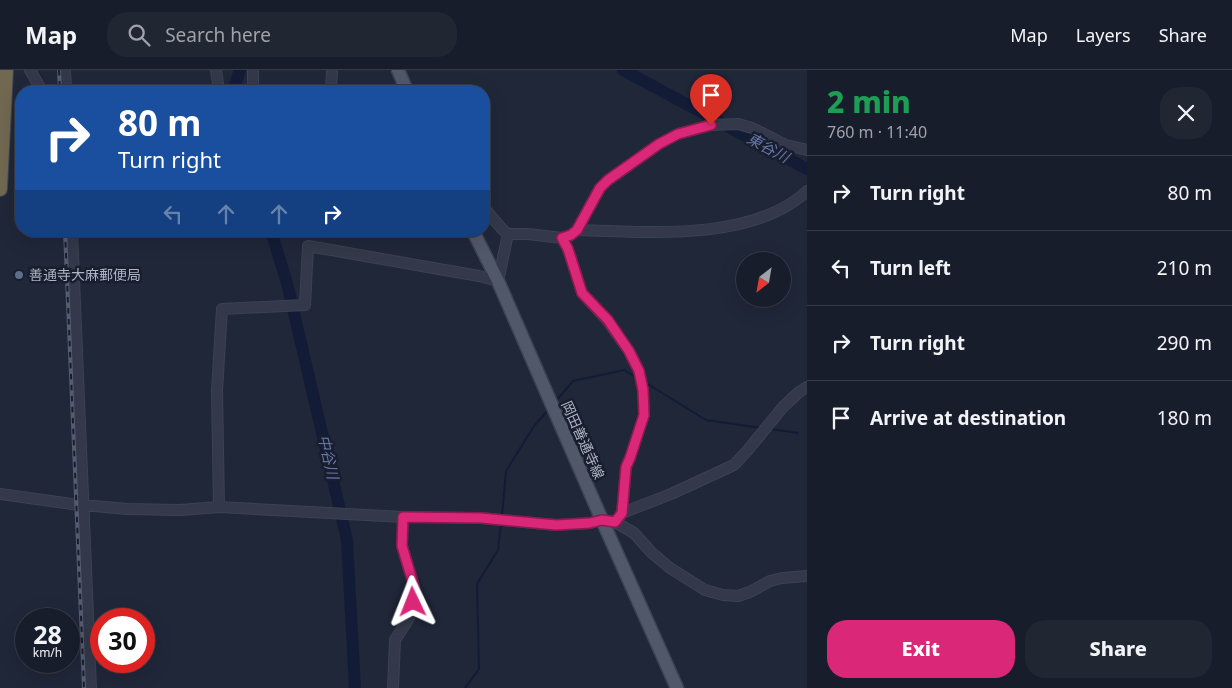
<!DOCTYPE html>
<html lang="en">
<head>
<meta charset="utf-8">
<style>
	body { margin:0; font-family:"Noto Sans","Noto Sans JP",sans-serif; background:#212633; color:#f1f3f6; height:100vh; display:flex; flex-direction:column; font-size:19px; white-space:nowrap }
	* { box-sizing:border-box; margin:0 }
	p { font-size:16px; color:#9fa2a9 }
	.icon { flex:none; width:28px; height:28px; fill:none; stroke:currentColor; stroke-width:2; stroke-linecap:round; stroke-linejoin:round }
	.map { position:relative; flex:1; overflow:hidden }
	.details { display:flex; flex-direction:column; background:#181d2b; width:425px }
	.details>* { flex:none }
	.top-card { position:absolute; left:15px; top:15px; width:475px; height:152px; border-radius:20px; box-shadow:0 5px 20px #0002,0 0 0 1px #363b47; background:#1a4fa0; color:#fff; overflow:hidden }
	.needle { width:32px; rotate:211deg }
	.buttons { position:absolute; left:736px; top:182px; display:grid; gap:10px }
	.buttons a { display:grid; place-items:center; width:55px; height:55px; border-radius:50%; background:#181d2b; box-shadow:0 5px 20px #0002,0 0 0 1px #363b47; font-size:25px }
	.speed { position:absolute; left:15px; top:538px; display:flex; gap:10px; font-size:25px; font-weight:700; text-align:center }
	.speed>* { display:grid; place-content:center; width:65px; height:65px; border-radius:50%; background:#181d2b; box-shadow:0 5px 20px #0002,0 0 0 1px #363b47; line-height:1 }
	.speed small { font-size:12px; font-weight:400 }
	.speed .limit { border:8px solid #d22; background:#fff; color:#111 }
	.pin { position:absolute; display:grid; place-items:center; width:42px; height:42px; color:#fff; margin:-51px -21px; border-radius:50% 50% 50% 0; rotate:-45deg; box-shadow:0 0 5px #0007 }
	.pin .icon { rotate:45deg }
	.me { position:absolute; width:55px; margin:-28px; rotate:358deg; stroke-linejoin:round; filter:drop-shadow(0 0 4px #0008) }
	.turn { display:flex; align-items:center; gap:18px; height:105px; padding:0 20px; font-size:22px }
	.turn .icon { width:65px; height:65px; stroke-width:2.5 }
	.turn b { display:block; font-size:35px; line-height:42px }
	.lanes { display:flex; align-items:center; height:48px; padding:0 20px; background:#0003; justify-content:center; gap:25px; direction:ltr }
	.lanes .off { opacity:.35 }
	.round { display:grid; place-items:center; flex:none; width:52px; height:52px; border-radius:20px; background:#212633 }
	.headline { display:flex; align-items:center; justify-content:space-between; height:85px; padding:0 20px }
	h1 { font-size:30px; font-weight:800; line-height:38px; color:#1e9e55 }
	.cta { display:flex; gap:10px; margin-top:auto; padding:10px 20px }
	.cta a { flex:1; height:58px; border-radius:20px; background:#db2777; color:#fff; font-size:20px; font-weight:800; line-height:58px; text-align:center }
	.cta a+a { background:#212633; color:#f1f3f6 }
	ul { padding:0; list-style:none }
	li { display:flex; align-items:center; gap:15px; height:75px; padding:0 20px; border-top:1px solid #363b47 }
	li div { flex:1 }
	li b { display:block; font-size:19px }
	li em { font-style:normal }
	header { display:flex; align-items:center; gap:30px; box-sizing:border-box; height:70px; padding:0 25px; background:#181d2b; border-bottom:1px solid #363b47 }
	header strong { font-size:24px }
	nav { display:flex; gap:28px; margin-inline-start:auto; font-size:18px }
	.search { width:350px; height:45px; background:#212633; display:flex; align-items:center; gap:12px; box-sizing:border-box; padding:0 18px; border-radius:20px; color:#9fa2a9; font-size:19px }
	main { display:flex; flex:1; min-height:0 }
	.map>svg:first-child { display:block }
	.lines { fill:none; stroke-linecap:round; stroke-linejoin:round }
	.stream { stroke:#131c37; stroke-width:2 }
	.river { stroke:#131c37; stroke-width:12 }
	.minor-casing { stroke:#3d4253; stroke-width:12 }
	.major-casing { stroke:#3d4253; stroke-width:15 }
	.highway-casing { stroke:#3e4354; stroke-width:16 }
	.minor { stroke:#33394a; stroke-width:10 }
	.major { stroke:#51586a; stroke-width:12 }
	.highway { stroke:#706850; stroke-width:14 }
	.rail-casing { stroke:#555c71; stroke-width:4 }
	.rail { stroke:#191e2e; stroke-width:2; stroke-dasharray:5.5; stroke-linecap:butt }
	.route-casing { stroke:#8e194d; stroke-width:12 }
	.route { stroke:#db2777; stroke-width:9 }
	.service-dot { fill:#5c6f8a; stroke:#191e2e; stroke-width:2 }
	.labels { text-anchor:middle; stroke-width:5; stroke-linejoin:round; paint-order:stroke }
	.poi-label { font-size:14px; fill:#aeb3c6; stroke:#191e2e; text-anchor:start }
	.street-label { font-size:14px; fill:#aeb3c6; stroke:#191e2e }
	.water-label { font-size:15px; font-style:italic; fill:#6477a8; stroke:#191e2e }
</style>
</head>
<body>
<header>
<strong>Map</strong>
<div class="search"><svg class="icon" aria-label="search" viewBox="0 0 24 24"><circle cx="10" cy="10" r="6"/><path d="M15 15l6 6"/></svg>Search here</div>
<nav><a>Map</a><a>Layers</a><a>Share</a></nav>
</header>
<main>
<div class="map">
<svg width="807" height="618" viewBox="0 0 807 618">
	<rect width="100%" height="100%" fill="#202739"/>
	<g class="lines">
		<path class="stream" d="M646 313 706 350 761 358
			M555 332 573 311 624 300 636 307
			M771 359 798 363
			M502 446 506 401 534 356 549 339
			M465 618 479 599 477 514 498 480 501 453"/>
		<path class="river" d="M623 0 807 99
			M233 21 240 0
			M271 161 287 213 347 470 355 618"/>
		<g class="minor-casing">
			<path id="minor" d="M30 0 42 21
				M65 0 66 21
				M216 0 219 21
				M253 0V21
				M331 21 332 0
				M484 138 503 160 508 164H528L562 168 571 165 577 160 600 118 607 111 659 74 678 64 711 55 738 54 752 58 786 75 807 80
				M577 160C646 162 753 172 807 121
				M72 161 91 618
				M562 168 568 179 582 223 607 250 629 281 639 301 643 320 644 345 630 388 626 397 622 443
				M0 424 72 434 127 439 180 440 219 437 403 447 481 448 556 455 590 453 602 450 615 452 634 463 652 483 670 498 705 520 723 525 738 526 750 522 770 511 782 508 807 506
				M219 437 217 321 222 239 305 235 308 176 479 206 498 211 508 164
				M619 447 622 443 671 424 734 395 747 381 783 337 799 322 807 317
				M393 618 395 570 409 548 413 532 414 516 402 476 403 447"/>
		</g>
		<g class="major-casing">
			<path id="major" d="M398 0 407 21
				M473 161 498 211 602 450 677 618"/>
		</g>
		<g class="highway-casing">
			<path id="highway" d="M0 119 6 0"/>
		</g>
		<use href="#minor" class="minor"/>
		<use href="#major" class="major"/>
		<use href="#highway" class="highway"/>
		<g class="rail-casing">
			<path id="rail" d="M59 0 60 21
				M65 161 84 618"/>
		</g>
		<use href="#rail" class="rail"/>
	</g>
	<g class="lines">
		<g class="route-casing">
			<path id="route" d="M413 532 414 516 402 476 403 447 481 448 556 455 590 453 602 450 615 452 622 443 626 397 630 388 644 345 643 320 639 301 629 281 608 250 582 223 568 179 562 168 571 165 577 160 600 118 608 110 659 74 678 64 711 55"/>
		</g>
		<use href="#route" class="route"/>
	</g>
	<circle class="service-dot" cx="19" cy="205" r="5"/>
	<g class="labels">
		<g class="poi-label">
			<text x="29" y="210">善通寺大麻郵便局</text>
		</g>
		<g class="street-label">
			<text transform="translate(583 370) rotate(66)" y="5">岡田善通寺線</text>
		</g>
		<g class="water-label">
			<text transform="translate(768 78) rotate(28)" y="5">東谷川</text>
			<text transform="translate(328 387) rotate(77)" y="5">中谷川</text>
		</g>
	</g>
</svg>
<div class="buttons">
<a><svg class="needle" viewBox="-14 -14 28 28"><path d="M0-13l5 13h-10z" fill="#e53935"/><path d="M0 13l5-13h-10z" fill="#9fa2a9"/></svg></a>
</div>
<div class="speed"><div>28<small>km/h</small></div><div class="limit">30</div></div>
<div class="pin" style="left:711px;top:55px;background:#d93025"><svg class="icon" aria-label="arrive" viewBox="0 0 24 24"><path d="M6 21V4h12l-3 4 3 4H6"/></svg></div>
<svg class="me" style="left:413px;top:532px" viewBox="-20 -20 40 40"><path d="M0-17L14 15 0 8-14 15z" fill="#db2777" stroke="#fff" stroke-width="4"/></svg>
<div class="top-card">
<div class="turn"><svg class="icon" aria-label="right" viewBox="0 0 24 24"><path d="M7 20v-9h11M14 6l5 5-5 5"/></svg><div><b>80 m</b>Turn right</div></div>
<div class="lanes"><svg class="icon off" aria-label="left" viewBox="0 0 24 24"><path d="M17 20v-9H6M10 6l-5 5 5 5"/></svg><svg class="icon off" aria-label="ahead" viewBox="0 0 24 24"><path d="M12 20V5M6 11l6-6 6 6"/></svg><svg class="icon off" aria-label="ahead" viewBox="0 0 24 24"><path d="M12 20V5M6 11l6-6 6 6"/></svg><svg class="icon" aria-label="right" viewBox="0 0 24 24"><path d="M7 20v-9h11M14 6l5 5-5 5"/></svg></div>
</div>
</div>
<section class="details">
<div class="headline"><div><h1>2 min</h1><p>760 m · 11:40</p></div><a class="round"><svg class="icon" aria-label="close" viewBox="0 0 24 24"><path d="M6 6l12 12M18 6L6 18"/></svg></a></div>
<ul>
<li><svg class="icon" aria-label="right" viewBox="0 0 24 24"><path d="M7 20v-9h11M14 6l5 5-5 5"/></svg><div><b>Turn right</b></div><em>80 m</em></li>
<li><svg class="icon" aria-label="left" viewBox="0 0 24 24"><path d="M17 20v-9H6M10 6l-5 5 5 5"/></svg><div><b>Turn left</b></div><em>210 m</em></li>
<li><svg class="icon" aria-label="right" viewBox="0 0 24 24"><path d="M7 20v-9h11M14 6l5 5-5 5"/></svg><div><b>Turn right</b></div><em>290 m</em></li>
<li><svg class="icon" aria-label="arrive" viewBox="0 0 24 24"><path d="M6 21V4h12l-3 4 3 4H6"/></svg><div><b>Arrive at destination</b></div><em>180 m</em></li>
</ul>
<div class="cta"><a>Exit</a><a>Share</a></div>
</section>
</main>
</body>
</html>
